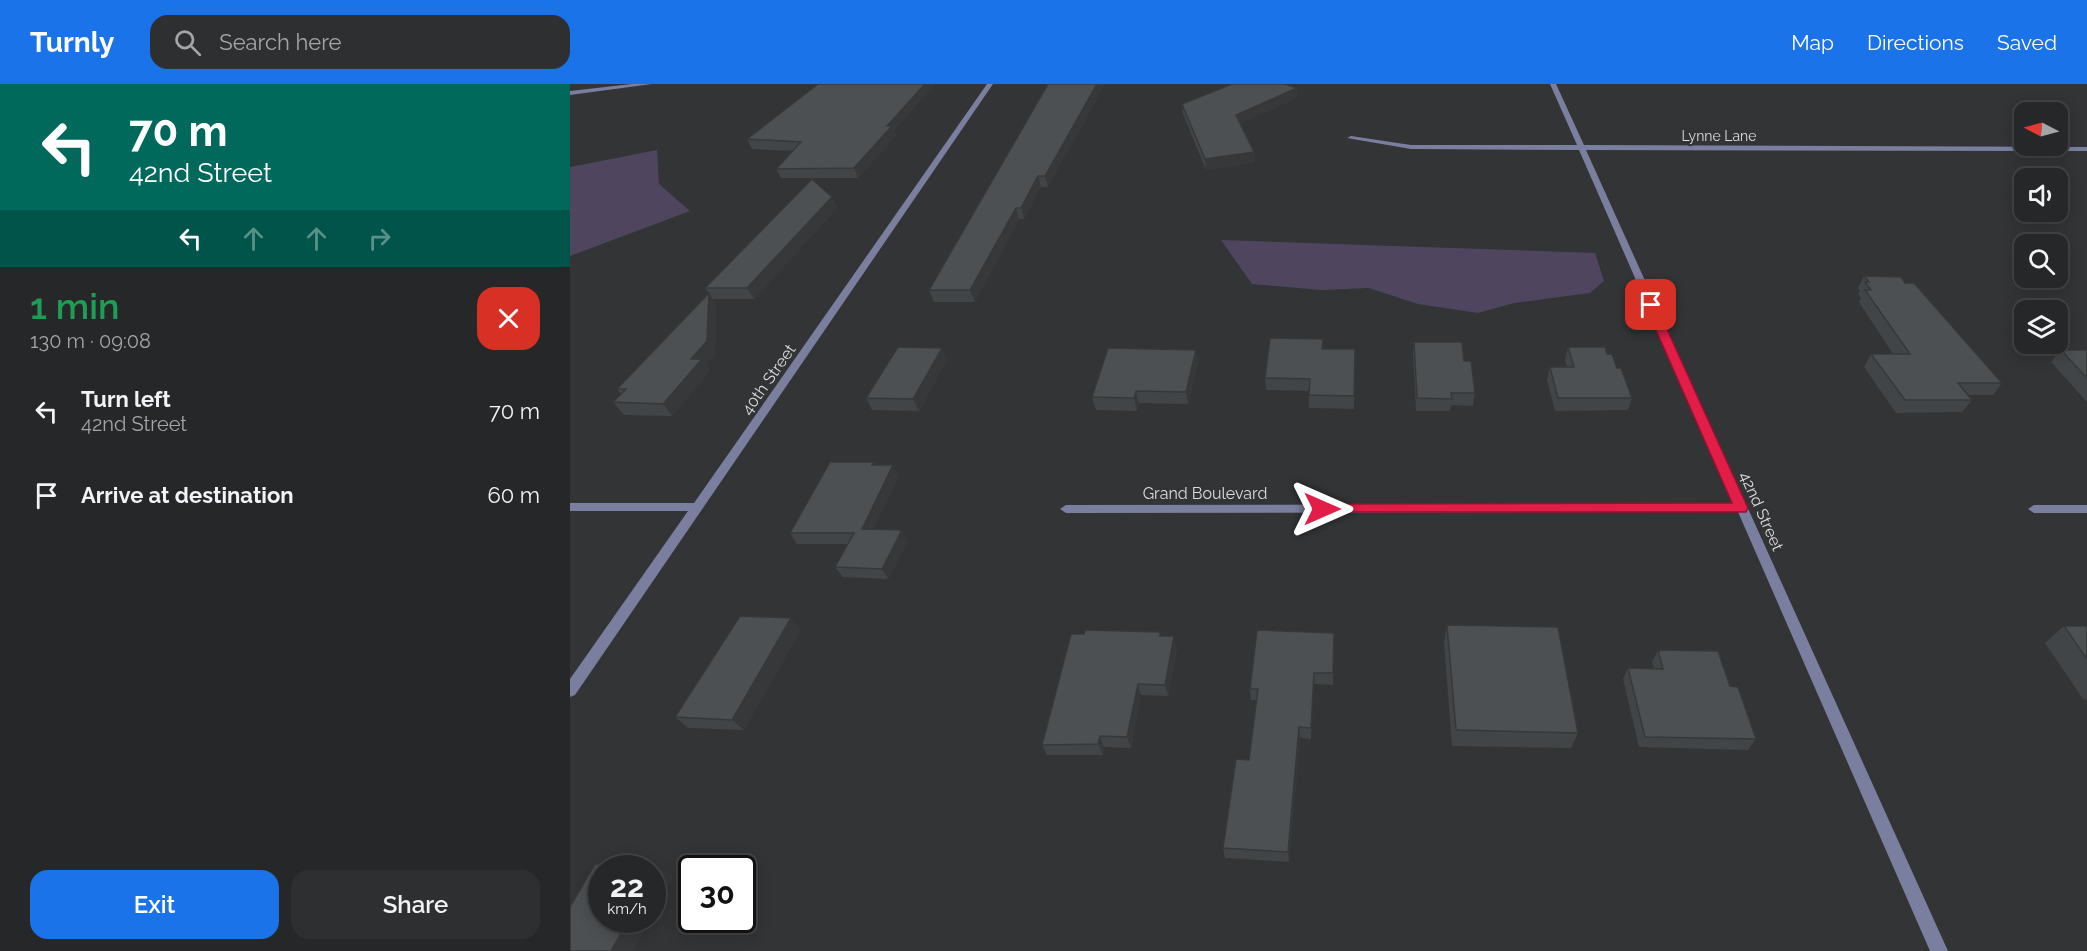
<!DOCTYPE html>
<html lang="en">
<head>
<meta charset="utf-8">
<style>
	body { margin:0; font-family:Raleway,sans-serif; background:#2e2f30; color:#f1f3f6; height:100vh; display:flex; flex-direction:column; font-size:22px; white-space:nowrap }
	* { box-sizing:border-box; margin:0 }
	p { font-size:20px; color:#a4a5a8 }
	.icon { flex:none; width:33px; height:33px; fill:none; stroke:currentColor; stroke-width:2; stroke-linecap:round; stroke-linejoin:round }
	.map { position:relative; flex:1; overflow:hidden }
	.details { display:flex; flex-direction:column; background:#262728; width:570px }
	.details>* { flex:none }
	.banner { background:#00695c; color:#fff; overflow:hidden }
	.needle { width:39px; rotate:276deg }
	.buttons { position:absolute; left:1444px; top:18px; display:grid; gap:12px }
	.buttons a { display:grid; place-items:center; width:54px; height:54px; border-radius:12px; background:#262728; box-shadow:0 3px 15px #0003,0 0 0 2px #424445; font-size:30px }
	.speed { position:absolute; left:18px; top:771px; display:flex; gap:12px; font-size:30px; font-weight:700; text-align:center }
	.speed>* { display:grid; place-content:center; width:78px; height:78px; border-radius:50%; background:#262728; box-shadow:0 3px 15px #0003,0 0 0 2px #424445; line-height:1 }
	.speed small { font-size:15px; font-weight:400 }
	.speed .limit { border:3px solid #111; border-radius:9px; background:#fff; color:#111 }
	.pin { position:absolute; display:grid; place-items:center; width:51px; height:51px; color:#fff; margin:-26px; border-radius:12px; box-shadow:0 3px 9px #0006 }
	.me { position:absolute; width:66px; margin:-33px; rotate:90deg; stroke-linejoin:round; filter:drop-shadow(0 0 4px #0008) }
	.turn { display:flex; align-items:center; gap:21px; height:126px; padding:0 30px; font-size:27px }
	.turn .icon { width:78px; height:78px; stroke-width:2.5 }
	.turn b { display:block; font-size:42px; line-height:51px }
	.lanes { display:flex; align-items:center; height:57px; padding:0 30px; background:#0003; justify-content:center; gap:30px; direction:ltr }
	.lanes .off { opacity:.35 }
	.round { display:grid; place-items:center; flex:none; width:63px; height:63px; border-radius:18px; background:#2e2f30 }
	.summary { display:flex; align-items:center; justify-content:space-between; height:102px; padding:0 30px }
	h1 { font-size:36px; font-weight:600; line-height:45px; color:#1e9e55 }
	.primary-button { display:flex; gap:12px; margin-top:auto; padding:12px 30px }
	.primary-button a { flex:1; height:69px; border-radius:18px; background:#1a73e8; color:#fff; font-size:24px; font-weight:600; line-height:69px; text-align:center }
	.primary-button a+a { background:#2e2f30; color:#f1f3f6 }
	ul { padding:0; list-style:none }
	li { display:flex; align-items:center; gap:18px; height:84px; padding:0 30px }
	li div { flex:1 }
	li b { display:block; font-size:22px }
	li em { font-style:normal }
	header { display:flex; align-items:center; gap:36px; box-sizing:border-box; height:84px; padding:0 30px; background:#1a73e8; color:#fff }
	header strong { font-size:28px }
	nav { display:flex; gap:33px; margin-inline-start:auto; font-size:21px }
	.search { width:420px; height:54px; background:#2e2f30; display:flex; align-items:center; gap:15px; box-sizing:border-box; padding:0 21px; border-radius:18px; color:#a4a5a8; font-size:22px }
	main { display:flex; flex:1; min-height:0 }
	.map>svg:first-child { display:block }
	.green { fill:#50455f }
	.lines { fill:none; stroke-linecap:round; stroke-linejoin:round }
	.street { fill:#7a7fa0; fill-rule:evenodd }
	.wall { fill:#424547 }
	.shaded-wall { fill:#363839 }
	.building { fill:#4d5052; stroke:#363839; stroke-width:1.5 }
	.route { fill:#e11d48; stroke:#92132f; stroke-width:1.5 }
	.labels { text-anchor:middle; stroke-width:4.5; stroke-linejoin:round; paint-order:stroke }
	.far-street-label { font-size:14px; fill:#dbdcdd; stroke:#323436 }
	.street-label { font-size:16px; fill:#dbdcdd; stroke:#323436 }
</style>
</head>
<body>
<header>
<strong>Turnly</strong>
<div class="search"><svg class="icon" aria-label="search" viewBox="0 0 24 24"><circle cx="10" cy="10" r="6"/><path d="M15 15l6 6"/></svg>Search here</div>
<nav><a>Map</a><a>Directions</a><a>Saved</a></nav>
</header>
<main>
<section class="details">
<div class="banner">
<div class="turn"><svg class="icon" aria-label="left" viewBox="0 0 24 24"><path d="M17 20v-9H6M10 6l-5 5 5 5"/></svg><div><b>70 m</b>42nd Street</div></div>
<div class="lanes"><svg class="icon" aria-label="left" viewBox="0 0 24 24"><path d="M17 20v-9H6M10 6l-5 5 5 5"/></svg><svg class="icon off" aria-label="ahead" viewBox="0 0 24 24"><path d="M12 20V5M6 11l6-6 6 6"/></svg><svg class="icon off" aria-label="ahead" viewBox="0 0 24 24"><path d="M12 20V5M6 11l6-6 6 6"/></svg><svg class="icon off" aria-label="right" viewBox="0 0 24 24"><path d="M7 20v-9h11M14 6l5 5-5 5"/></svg></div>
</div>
<div class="summary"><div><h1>1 min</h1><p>130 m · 09:08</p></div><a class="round" style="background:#d93025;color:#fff"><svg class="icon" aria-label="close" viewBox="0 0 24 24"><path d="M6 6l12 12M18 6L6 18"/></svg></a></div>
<ul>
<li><svg class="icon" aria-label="left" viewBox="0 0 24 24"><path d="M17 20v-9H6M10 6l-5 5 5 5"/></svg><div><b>Turn left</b><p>42nd Street</p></div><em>70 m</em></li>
<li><svg class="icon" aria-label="arrive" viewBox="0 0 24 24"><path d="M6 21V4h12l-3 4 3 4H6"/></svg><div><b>Arrive at destination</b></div><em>60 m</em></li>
</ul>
<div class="primary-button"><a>Exit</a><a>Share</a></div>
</section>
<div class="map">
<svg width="1517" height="867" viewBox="0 0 1517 867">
	<rect width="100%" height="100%" fill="#323436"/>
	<path class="green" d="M87 66 89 100 120 127 0 172V83Z
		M651 156 1025 169 1034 197 1020 209 944 219 908 229 848 220 799 204 751 206 682 200Z"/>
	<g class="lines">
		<path class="street" d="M62 0H82L0 11V7Z
			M417 0H423L5 611 0 613V595L118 427H0V419H124Z
			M980 0H986L1014 61 1517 63V67L1016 66 1378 867H1360L1168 428 496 429 490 425 496 421 1164 420 1009 66 841 65 777 54 781 52 841 61H1007Z
			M1464 421H1517V429H1464L1458 425Z"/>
	</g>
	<path class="wall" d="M478 0H535L478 103H471L454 135H449L405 218H364L359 206Z
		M727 14 671 39 684 68 685 78 636 86 613 30 612 20Z
		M324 47 326 52 288 94H211L206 85 223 67 182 65 177 55Z
		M262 113 267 124 184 215H142L146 221 145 270 136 281 140 287 102 332 54 331 43 318 51 310 47 305 139 209 135 204Z
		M1294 192 1335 199 1432 299 1423 311H1398L1402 316 1392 328 1326 329 1294 283 1301 270H1323L1289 218 1291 214 1288 210 1290 207 1288 204Z
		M753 255V265H785L784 325 739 324V307L696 306 695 294Z
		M844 258 894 277 905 309 903 322 881 321 880 327H846L843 270Z
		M998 263 1037 270 1047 284 1062 314 1058 326 985 327 977 296 980 283H997L995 276Z
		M626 266 628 278 618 320 569 319 567 327 526 326 522 313Z
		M1491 266H1517V318L1481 278Z
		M377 276 349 327 302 326 296 314Z
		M304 378 306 381H323L329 392 303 445 338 457 318 495 273 493 265 483 279 460H227L220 449Z
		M877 541 1008 649 1001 664 882 662 874 558Z
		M1494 542H1517V616L1513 615 1475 559Z
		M231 546 174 646 118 644 105 633Z
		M764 549 763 601 744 600 741 655 730 654 719 778 655 774 653 764 679 676 686 616H681L680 605Z
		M591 552 607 564 598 612 571 611 561 664 534 663 533 671H477L472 661Z
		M1088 566 1160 602 1186 655 1178 666 1069 663 1053 595 1058 584 1084 585 1082 578Z"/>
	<path class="shaded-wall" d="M355 0H366L324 47 326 52 288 94 284 84 317 42Z
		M527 0H535L478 103 475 92Z
		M727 4V14L667 41 666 31Z
		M684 68 685 78 636 86 635 75Z
		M468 92 471 103 454 135 451 124Z
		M262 113 267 124 184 215 177 204Z
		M446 124 449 135 405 218 400 206Z
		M139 209 146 221 145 270 136 281 140 287 102 332 93 320Z
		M372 264 377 276 349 327 343 315Z
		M626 266 628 278 618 320 616 308Z
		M566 307 569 319 567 327 564 314Z
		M323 381 329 392 298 455 292 445Z
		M332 446 338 457 318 495 312 485Z
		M221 534 231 546 174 646 162 636Z
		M604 552 607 564 598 612 595 601Z
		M744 589V600L741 655V644Z
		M568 600 571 611 561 664 557 653Z
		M729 643 730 654 719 778 718 768Z
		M530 652 534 663 533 671 528 660Z
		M89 783 104 792 82 831V795Z
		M59 836H80L63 867H41Z"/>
	<path class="building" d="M248 0H355L317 42H322L284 84 206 85 231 58 177 55Z
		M478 0H527L475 92H468L451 124H446L400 206H359Z
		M662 0H715L727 4 666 31 684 68 635 75 612 20Z
		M242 95 262 113 177 204H135Z
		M1294 192 1331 193 1335 199H1344L1432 299H1388L1402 316H1335L1301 270H1340L1295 206H1301L1295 198H1299Z
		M139 209 137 257 121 275H132L93 320 43 318 56 305H47Z
		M700 254 753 255 752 265H785L784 312 739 311 740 295 695 294Z
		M844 258H892L894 277H901L905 309H881L882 315 847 314Z
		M328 263 372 264 343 315 296 314Z
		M998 263H1035L1037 270H1042L1047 284H1051L1062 314H988L980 283H1004Z
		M538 264 626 266 616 308 566 307 564 314 522 313Z
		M1491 266H1517V294Z
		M260 378H304L302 381H323L292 445 332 446 312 485 265 483 284 449H220Z
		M170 532 221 534 162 636 105 633Z
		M877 541 988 543 1008 649 886 646Z
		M1494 542H1517V575Z
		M515 546 590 548V552H604L595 601 568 600 557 653 530 652 528 660 472 661 501 550H514Z
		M687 546 764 549 763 589H744L741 644 729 643 718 768 653 764 666 675 679 676 688 605H680Z
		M1088 566 1148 567 1160 602 1168 603 1186 655 1075 653 1058 584 1093 585Z
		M25 780 89 783 82 795V784H32V836H59L41 867H0V823Z"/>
	<path class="route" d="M1081 218 1086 221 1178 424 1176 428H747L745 425 747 421 752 420 1162 419 1075 221Z"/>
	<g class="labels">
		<g class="far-street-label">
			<text x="1149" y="57">Lynne Lane</text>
		</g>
		<g class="street-label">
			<text transform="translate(198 295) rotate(-55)" y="6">40th Street</text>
			<text x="635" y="415">Grand Boulevard</text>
			<text transform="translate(1192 427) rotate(66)" y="6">42nd Street</text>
		</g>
	</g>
</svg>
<div class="buttons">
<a><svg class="needle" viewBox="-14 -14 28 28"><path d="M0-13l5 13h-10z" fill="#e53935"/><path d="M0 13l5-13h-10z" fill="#a4a5a8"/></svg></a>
<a><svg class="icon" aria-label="sound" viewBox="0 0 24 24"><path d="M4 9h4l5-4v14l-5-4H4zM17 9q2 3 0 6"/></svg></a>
<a><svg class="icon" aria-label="search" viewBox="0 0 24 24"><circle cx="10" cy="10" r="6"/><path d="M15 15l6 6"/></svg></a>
<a><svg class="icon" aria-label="layers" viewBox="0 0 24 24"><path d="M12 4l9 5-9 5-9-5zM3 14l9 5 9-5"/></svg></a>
</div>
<div class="speed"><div>22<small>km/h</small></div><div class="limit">30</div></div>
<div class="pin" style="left:1081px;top:221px;background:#d93025"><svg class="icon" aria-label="arrive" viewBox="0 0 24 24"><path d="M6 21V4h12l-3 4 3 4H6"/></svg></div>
<svg class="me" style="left:752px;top:425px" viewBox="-20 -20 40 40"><path d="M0-17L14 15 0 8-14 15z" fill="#e11d48" stroke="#fff" stroke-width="4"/></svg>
</div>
</main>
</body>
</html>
